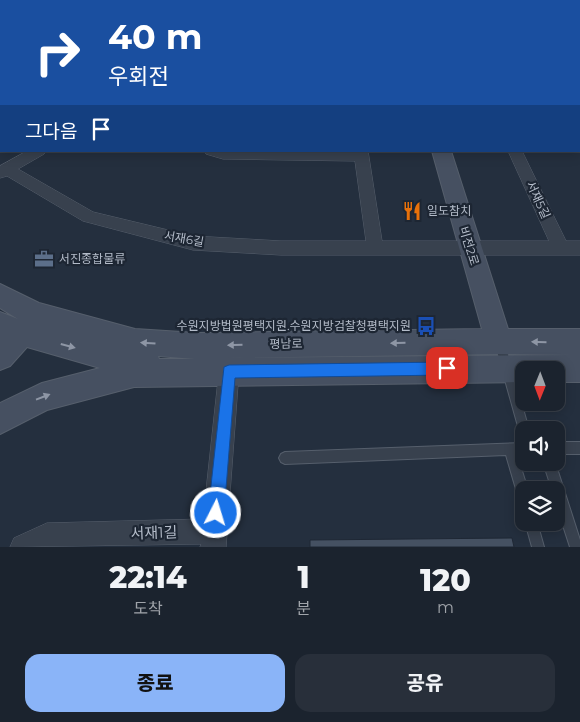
<!DOCTYPE html>
<html lang="ko">
<head>
<meta charset="utf-8">
<style>
	body { margin:0; font-family:Montserrat,"Noto Sans KR",sans-serif; background:#282f3a; color:#f1f3f6; height:100vh; display:flex; flex-direction:column; font-size:19px; white-space:nowrap }
	* { box-sizing:border-box; margin:0 }
	p { font-size:16px; color:#a0a4aa }
	.icon { flex:none; width:28px; height:28px; fill:none; stroke:currentColor; stroke-width:2; stroke-linecap:round; stroke-linejoin:round }
	.map { position:relative; height:547px; overflow:hidden }
	.sheet { display:flex; flex-direction:column; background:#1b232e; flex:1 }
	.sheet>* { flex:none }
	.guide { position:absolute; left:0px; top:0px; width:580px; height:152px; box-shadow:0 2px 12px #0003,0 0 0 1px #39404a; background:#1a4fa0; color:#fff; overflow:hidden }
	.needle { width:32px; rotate:181deg }
	.controls { position:absolute; left:515px; top:361px; display:grid; gap:10px }
	.controls a { display:grid; place-items:center; width:50px; height:50px; border-radius:10px; background:#1b232e; box-shadow:0 2px 12px #0003,0 0 0 1px #39404a; font-size:25px }
	.pin { position:absolute; display:grid; place-items:center; width:42px; height:42px; color:#fff; margin:-21px; border-radius:10px; box-shadow:0 2px 8px #0006 }
	.me { position:absolute; width:55px; margin:-28px; rotate:5deg; stroke-linejoin:round; filter:drop-shadow(0 0 4px #0008) }
	.turn { display:flex; align-items:center; gap:18px; height:105px; padding:0 25px; font-size:22px }
	.turn .icon { width:65px; height:65px; stroke-width:2.5 }
	.turn b { display:block; font-size:35px; line-height:42px }
	.then { display:flex; align-items:center; height:48px; padding:0 25px; background:#0003; gap:10px; font-size:19px }
	.eta { display:flex; justify-content:space-evenly; align-items:center; height:85px; text-align:center }
	.eta b { font-size:30px; font-weight:800; line-height:35px }
	.action { display:flex; gap:10px; margin-top:auto; padding:10px 25px }
	.action a { flex:1; height:58px; border-radius:15px; background:#8ab4f8; color:#111; font-size:20px; font-weight:800; line-height:58px; text-align:center }
	.action a+a { background:#282f3a; color:#f1f3f6 }
	.map>svg:first-child { display:block }
	.lines { fill:none; stroke-linecap:round; stroke-linejoin:round }
	.stream { stroke:#394c67; stroke-width:3 }
	.building { fill:#455162; stroke:#1f2835 }
	.lane-casing { stroke:#565f6c; stroke-width:2 }
	.street-casing { stroke:#565f6c; stroke-width:1 }
	.secondary-casing { stroke:#565f6c; stroke-width:2 }
	.lane { fill:#38414e; fill-rule:evenodd }
	.street { fill:#38414e; fill-rule:evenodd }
	.secondary { fill:#465061; fill-rule:evenodd }
	.oneway { fill:#8e96a5 }
	.route { fill:#1a73e8; stroke:#114b97 }
	.labels { text-anchor:middle; stroke-width:4.5; stroke-linejoin:round; paint-order:stroke }
	.street-label { font-size:12px; fill:#b4bcc9; stroke:#1d2633 }
	.poi-label { font-size:12px; fill:#b4bcc9; stroke:#1d2633; text-anchor:start }
	.near-street-label { font-size:15px; fill:#b4bcc9; stroke:#1d2633 }
</style>
</head>
<body>
<div class="map">
<svg width="580" height="547" viewBox="0 0 580 547">
	<rect width="100%" height="100%" fill="#242f3e"/>
	<g class="lines">
		<path class="stream" d="M199 1H207"/>
	</g>
	<path class="building" d="M512 538 514 547H310V540Z"/>
	<g class="lines">
		<g class="lane-casing">
			<path id="lane" d="M500 339 503 341 505 344 529 430H524V435L520 434 519 430 495 344 497 341Z
				M556 442H580V454H556Z
				M524 443V455H517L528 490H524V502L520 500 518 496 506 455 285 464 281 462 279 458 281 454 285 452Z
				M543 462H555L580 540V547H570L556 504V490H552Z
				M525 522H537L544 547H532Z"/>
		</g>
		<g class="street-casing">
			<path id="street" d="M307 0H320L321 1H308Z
				M439 0H449V1H439Z
				M579 7H580V13H579Z
				M0 21H1V27H0Z
				M579 30H580V36H579Z
				M579 57H580V63H579Z
				M579 107H580V117H579Z
				M27 151H46L44 154 18 169 93 212 193 236 281 241H366L355 161 223 159 206 154 204 151H368L382 241H549L508 151H522L566 241H580V255H281L193 250 83 221 7 176 0 178V166Z
				M229 361 236 364 239 371 226 547H200L201 544 10 547 14 538 47 523 203 519 219 371 222 364Z"/>
		</g>
		<g class="secondary-casing">
			<path id="secondary" d="M379 0H393L394 1H380Z
				M0 41H1V49H0Z
				M432 151H451L508 329H580V382H556V370H524V382L134 387 47 410 0 434V403L42 383 100 368 27 347 10 366 0 370V312L18 319 0 308V284L39 303 135 329 197 333 482 329ZM499 354 573 355 224 358ZM158 356 195 359H159Z"/>
		</g>
		<use href="#lane" class="lane"/>
		<use href="#street" class="street"/>
		<use href="#secondary" class="secondary"/>
	</g>
	<defs><path id="oneway-solid" d="M-6-.8H1V-3.2L6.5 0L1 3.2V.8H-6Z" transform="scale(1.25)"/></defs>
	<g class="oneway">
		<use href="#oneway-solid" transform="translate(539 342) rotate(-179)"/>
		<use href="#oneway-solid" transform="translate(148 343) rotate(-176)"/>
		<use href="#oneway-solid" transform="translate(398 343) rotate(179)"/>
		<use href="#oneway-solid" transform="translate(235 345) rotate(179)"/>
		<use href="#oneway-solid" transform="translate(68 346) rotate(15)"/>
		<use href="#oneway-solid" transform="translate(43 397) rotate(-21)"/>
	</g>
	<path class="route" d="M447 362 452 364 454 368 452 373 447 375 235 378 224 513 221 519 216 521 210 519 208 513 224 367 229 365Z"/>
	<defs>
		<g id="restaurant-bare" transform="scale(1.5)"><path d="M-5-6h1v4h1v-4h1v4h1v-4h1v5L-1.5 .5V6h-2V.5L-5-1ZM5-6V6H3V1.5H1.5Q1.5-4 5-6Z" fill="#e8710a" stroke="#1d2633" stroke-width="2.5" paint-order="stroke"/></g>
		<g id="office-bare" transform="scale(1.5)"><path d="M-6-3h4V-5.5h4V-3h4V5H-6ZM-1-4.5V-3h2v-1.5ZM-6 0V1H6V0Z" fill="#5c6f8a" stroke="#1d2633" stroke-width="2.5" paint-order="stroke"/></g>
		<g id="bus-bare" transform="scale(1.5)"><path d="M-5-6H5V4H4V6H2V4H-2V6H-4V4H-5ZM-3.5-4V0h7V-4ZM-3.5 1.2v1.5H-2V1.2ZM2 1.2v1.5H3.5V1.2Z" fill="#1a4fb4" stroke="#1d2633" stroke-width="2.5" paint-order="stroke"/></g>
	</defs>
	<g fill-rule="evenodd">
		<use href="#restaurant-bare" x="412" y="211"/>
		<use href="#office-bare" x="44" y="259"/>
		<use href="#bus-bare" x="426" y="326"/>
	</g>
	<g class="labels">
		<g class="street-label">
			<text transform="translate(538 200) rotate(65)" y="4">서재5길</text>
			<text transform="translate(184 239) rotate(10)" y="4">서재6길</text>
			<text transform="translate(469 246) rotate(73)" y="4">비전2로</text>
			<text transform="translate(286 344) rotate(-1)" y="4">평남로</text>
		</g>
		<g class="poi-label">
			<text x="427" y="215">일도참치</text>
			<text x="59" y="263">서진종합물류</text>
			<text x="411" y="330" text-anchor="end">수원지방법원평택지원.수원지방검찰청평택지원</text>
		</g>
		<g class="near-street-label">
			<text transform="translate(154 533) rotate(-2)" y="5">서재1길</text>
		</g>
	</g>
</svg>
<div class="controls">
<a><svg class="needle" viewBox="-14 -14 28 28"><path d="M0-13l5 13h-10z" fill="#e53935"/><path d="M0 13l5-13h-10z" fill="#a0a4aa"/></svg></a>
<a><svg class="icon" aria-label="sound" viewBox="0 0 24 24"><path d="M4 9h4l5-4v14l-5-4H4zM17 9q2 3 0 6"/></svg></a>
<a><svg class="icon" aria-label="layers" viewBox="0 0 24 24"><path d="M12 4l9 5-9 5-9-5zM3 14l9 5 9-5"/></svg></a>
</div>
<div class="pin" style="left:447px;top:368px;background:#d93025"><svg class="icon" aria-label="arrive" viewBox="0 0 24 24"><path d="M6 21V4h12l-3 4 3 4H6"/></svg></div>
<svg class="me" style="left:216px;top:513px" viewBox="-20 -20 40 40"><circle r="17" fill="#1a73e8" stroke="#fff" stroke-width="3"/><path d="M0-11L8 9 0 5-8 9z" fill="#fff"/></svg>
<div class="guide">
<div class="turn"><svg class="icon" aria-label="right" viewBox="0 0 24 24"><path d="M7 20v-9h11M14 6l5 5-5 5"/></svg><div><b>40 m</b>우회전</div></div>
<div class="then">그다음<svg class="icon" aria-label="arrive" viewBox="0 0 24 24"><path d="M6 21V4h12l-3 4 3 4H6"/></svg></div>
</div>
</div>
<section class="sheet">
<div class="eta">
<div><b>22:14</b><p>도착</p></div>
<div><b>1</b><p>분</p></div>
<div><b>120</b><p>m</p></div>
</div>
<div class="action"><a>종료</a><a>공유</a></div>
</section>
</body>
</html>
